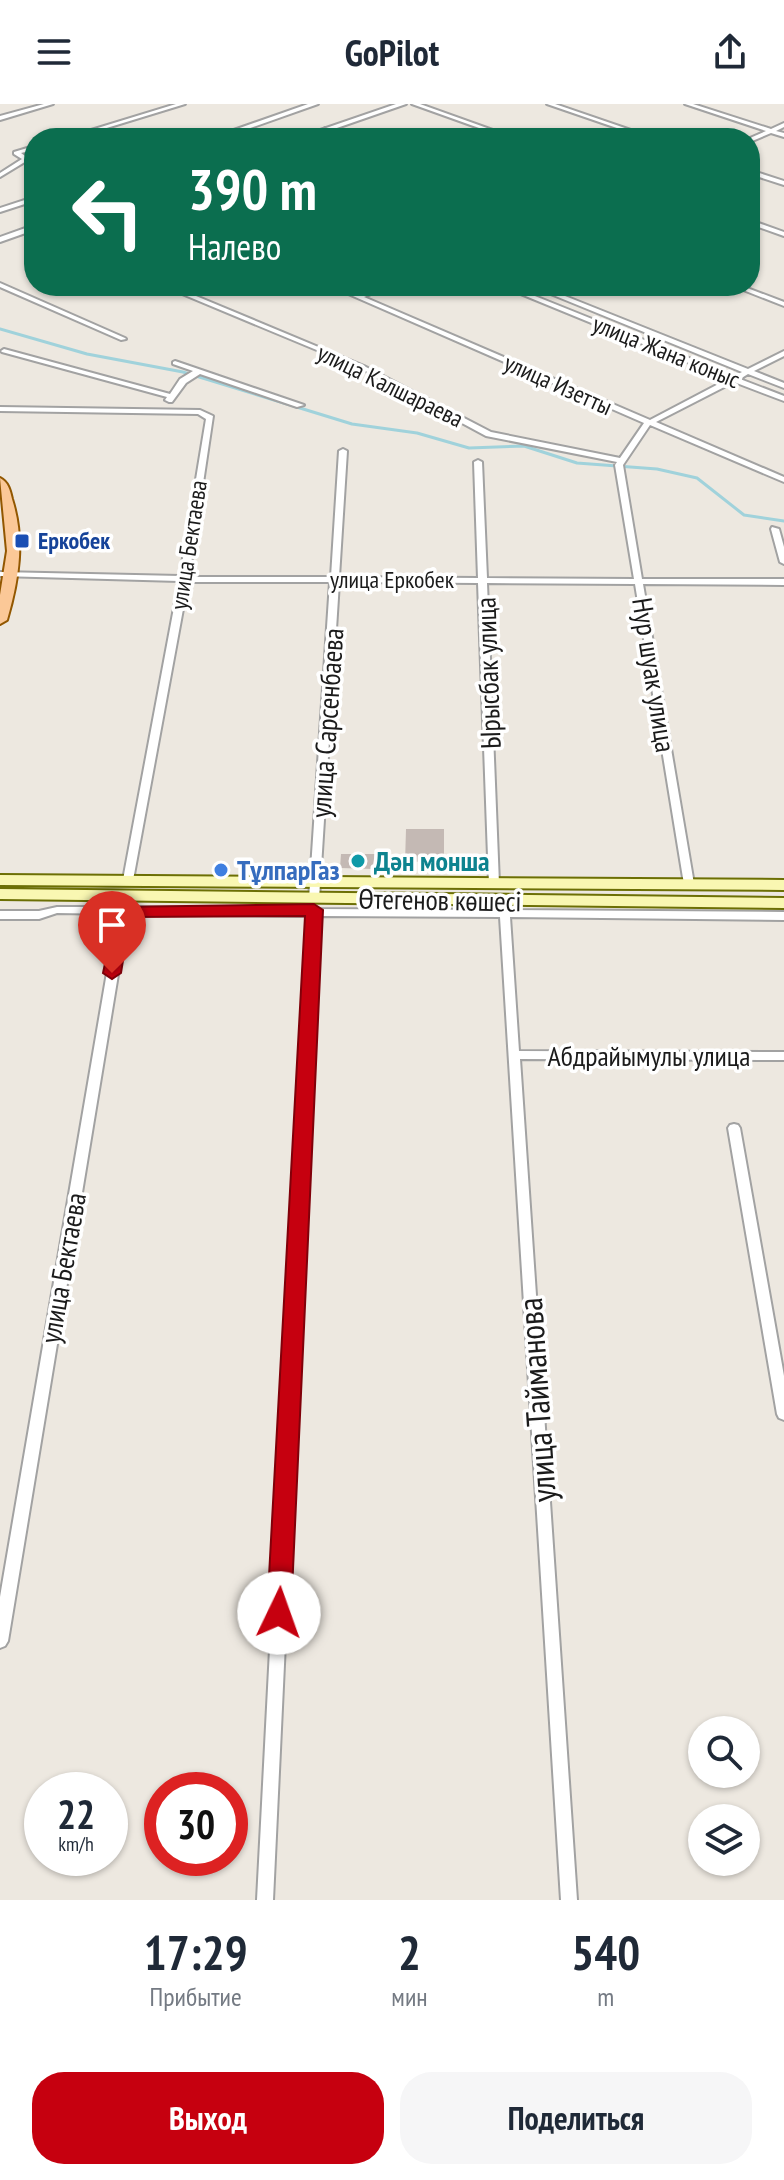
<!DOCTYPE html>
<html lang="ru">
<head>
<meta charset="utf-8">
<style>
	body { margin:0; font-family:"PT Sans Narrow",sans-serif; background:#f6f6f7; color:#1f2937; height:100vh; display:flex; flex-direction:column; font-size:30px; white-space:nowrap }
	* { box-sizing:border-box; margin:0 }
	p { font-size:26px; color:#747a83 }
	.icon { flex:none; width:44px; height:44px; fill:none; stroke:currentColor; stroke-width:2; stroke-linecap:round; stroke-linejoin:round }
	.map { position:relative; height:1796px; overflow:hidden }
	.panel { display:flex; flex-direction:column; background:#fff; flex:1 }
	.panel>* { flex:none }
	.top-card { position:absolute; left:24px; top:24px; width:736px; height:168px; border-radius:32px; box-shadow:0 2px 6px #0004; background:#0b6e4f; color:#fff; overflow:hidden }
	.buttons { position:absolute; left:688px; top:1612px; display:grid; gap:16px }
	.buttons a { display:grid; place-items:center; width:72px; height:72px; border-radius:50%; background:#fff; box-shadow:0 2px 6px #0004; font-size:40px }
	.speed { position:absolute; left:24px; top:1668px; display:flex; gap:16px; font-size:40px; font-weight:700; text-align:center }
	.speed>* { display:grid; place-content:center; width:104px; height:104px; border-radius:50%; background:#fff; box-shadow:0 2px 6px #0004; line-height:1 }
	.speed small { font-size:20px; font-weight:400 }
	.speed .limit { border:12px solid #d22; background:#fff; color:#111 }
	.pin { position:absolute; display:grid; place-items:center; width:68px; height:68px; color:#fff; margin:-82px -34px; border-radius:50% 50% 50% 0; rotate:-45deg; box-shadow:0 0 8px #0007 }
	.pin .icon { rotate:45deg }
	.me { position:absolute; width:88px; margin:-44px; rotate:3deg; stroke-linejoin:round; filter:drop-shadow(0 0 6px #0008) }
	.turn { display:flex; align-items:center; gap:28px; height:168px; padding:0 32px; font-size:36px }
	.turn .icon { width:104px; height:104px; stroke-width:2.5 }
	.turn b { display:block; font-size:56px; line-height:68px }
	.eta { display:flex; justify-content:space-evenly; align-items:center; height:136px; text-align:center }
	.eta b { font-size:48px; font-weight:600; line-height:56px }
	.action { display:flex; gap:16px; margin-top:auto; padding:16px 32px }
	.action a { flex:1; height:92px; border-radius:32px; background:#c6000f; color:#fff; font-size:32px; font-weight:600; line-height:92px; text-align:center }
	.action a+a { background:#f6f6f7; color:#1f2937 }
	header { display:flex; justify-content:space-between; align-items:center; height:104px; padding:0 32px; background:#fff; font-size:36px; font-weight:600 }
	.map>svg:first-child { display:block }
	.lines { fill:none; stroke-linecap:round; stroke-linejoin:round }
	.stream { stroke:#a0d2db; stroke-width:3 }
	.building { fill:#c4b9b4 }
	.minor-casing { stroke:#a2a2a2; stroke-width:4 }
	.tertiary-casing { stroke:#a2a2a2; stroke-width:4 }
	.secondary-casing { stroke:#6c6f05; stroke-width:4 }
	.primary-casing { stroke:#925700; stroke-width:4 }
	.minor { fill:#fff; fill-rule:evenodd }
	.tertiary { fill:#fff; fill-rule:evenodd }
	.secondary { fill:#f9f7b2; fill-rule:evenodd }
	.primary { fill:#fbc897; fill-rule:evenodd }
	.route { fill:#c6000f; stroke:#81000a; stroke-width:2 }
	.transit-dot { fill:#1a4fb4; stroke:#fff; stroke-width:3 }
	.culture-dot { fill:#0f9aa8; stroke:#fff; stroke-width:3 }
	.shop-dot { fill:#3f7fe0; stroke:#fff; stroke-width:3 }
	.labels { text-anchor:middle; stroke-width:7; stroke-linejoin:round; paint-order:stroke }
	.far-street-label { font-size:24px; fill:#1b1b1b; stroke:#fff }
	.far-transit-label { font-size:24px; font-weight:bold; fill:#164399; stroke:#fff; text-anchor:start }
	.street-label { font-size:28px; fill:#1b1b1b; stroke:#fff }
	.culture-label { font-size:28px; font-weight:bold; fill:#0d838f; stroke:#fff; text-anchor:start }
	.shop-label { font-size:28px; font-weight:bold; fill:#366cbe; stroke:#fff; text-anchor:start }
	.near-street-label { font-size:34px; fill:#1b1b1b; stroke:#fff }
</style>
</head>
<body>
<header><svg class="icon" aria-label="menu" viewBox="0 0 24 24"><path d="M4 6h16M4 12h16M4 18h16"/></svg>GoPilot<svg class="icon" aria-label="share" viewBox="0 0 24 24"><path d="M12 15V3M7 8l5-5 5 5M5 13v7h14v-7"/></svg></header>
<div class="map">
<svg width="784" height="1796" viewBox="0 0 784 1796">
	<rect width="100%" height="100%" fill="#ede8e0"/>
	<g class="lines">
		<path class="stream" d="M0 225 87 250 183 268 352 320 417 329 469 344 524 342 577 359 657 365 697 374 744 411 784 417"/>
	</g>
	<path class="building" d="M406 725H444V755L405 759Z
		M341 750H375L374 765 340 764Z"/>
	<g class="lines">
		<g class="minor-casing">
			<path id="minor" d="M44 0H53L0 16V12Z
				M176 0H185L74 34H65Z
				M412 0H420L515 34H507Z
				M547 0H555L654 34H646Z
				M685 0H693L771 25 784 19V23L776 27 784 29V33L771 29 750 38V34L766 27Z
				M325 24 348 33 349 34H341L323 27Z
				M34 42V46L21 49 28 54V56L0 73V69L22 55 14 50V48Z
				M750 66 784 77V81L750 70Z
				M750 116 784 128V132L750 120Z
				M0 179 125 234 126 235 121 236 0 183Z
				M163 182H172L364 262 491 328 620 354 644 319 330 182H339L358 191 381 182H390L364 193 650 316 728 275 501 182H510L734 272 742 268 531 182H540L748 265 784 247V252L754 267 784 279V284L748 270 740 275 784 292V297L734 278 656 318 784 373V378L650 321 623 361 642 475H784V481L643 480 694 780 693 782 689 783 684 780 635 480 487 479 499 780 494 783 489 780 478 479 339 478 319 795 314 798 309 795 330 478H188L133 776 132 778H124L123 776 179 477 0 472V468L180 472 206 315 198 310 0 307V303L200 306 213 312 189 473H331L339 347 343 345 347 347 339 473 478 474 474 358 478 356 482 358 487 474 634 475 615 361 617 358 486 332 360 264Z
				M733 182H742L784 198V202Z
				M4 245 170 290 180 275 193 267 173 260V258L175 257 304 301 297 303 200 270 186 279 172 298H169L165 296 167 293 2 248 1 247Z
				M772 423 779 425 784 443V460L780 458 771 425Z
				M122 788 127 791 128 803 310 805 314 803 318 805 499 806V797L504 794 509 797 510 806 784 808V816L510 813 519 947 784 948V956L520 955 577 1796H561L500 813 319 812 273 1796H257L308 812 128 810 8 1537 5 1542 0 1544V1493L117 810 57 809 39 815H0V807H39L57 803H118L117 791Z
				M734 1020 738 1021 740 1024 784 1272V1316L779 1314 777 1310 728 1024 730 1021Z"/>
		</g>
		<g class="tertiary-casing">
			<path id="tertiary" d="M308 0H318L222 34H211Z
				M396 0H406L308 34H297Z
				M34 93V97L0 108V104Z
				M34 121V126L0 138V133Z"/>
		</g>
		<g class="secondary-casing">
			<path id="secondary" d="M0 771 784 776V786L0 781Z
				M0 785 784 794V804L0 795Z"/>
		</g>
		<g class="primary-casing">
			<path id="primary" d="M0 374C8 378 10 386 12 395 25 436 19 475 7 516L0 520V491L7 447Z"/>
		</g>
		<use href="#minor" class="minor"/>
		<use href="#tertiary" class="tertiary"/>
		<use href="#secondary" class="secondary"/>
		<use href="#primary" class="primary"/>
	</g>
	<path class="route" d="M314 800 323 806 291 1509 287 1517 279 1520 270 1517 267 1509 305 812 130 813 121 869 112 875 103 869 117 803Z"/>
	<rect class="transit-dot" x="14" y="429" width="16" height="16" rx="4"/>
	<circle class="culture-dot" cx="358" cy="757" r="8"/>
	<circle class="shop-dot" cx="221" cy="766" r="8"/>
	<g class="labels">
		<g class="far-street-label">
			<text transform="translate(666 248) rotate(22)" y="8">улица Жана коныс</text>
			<text transform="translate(558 281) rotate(24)" y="8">улица Изетты</text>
			<text transform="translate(390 282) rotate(26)" y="8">улица Калшараева</text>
			<text transform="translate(189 441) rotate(-81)" y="8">улица Бектаева</text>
			<text x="392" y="484">улица Еркобек</text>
		</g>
		<g class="far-transit-label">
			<text x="38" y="445">Еркобек</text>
		</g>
		<g class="street-label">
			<text transform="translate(488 569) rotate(-92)" y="10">Ырысбак улица</text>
			<text transform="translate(654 571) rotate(81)" y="10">Нур шуак улица</text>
			<text transform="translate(327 619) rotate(-86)" y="10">улица Сарсенбаева</text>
			<text transform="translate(440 796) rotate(1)" y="10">Өтегенов көшесі</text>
			<text x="649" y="962">Абдрайымулы улица</text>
			<text transform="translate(63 1164) rotate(-80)" y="10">улица Бектаева</text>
		</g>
		<g class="culture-label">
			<text x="374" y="767">Дән монша</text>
		</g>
		<g class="shop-label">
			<text x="237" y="776">ТұлпарГаз</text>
		</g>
		<g class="near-street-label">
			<text transform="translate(537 1296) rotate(-94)" y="12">улица Тайманова</text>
		</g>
	</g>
</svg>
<div class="buttons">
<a><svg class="icon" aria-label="search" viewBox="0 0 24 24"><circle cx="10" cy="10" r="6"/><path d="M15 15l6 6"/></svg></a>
<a><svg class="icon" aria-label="layers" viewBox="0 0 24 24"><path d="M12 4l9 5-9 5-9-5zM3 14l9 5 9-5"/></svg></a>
</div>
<div class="speed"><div>22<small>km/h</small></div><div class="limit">30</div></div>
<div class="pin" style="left:112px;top:869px;background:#d93025"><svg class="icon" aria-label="arrive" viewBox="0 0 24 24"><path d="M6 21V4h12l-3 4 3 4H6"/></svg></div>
<svg class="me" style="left:279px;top:1509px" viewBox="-20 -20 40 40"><circle r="19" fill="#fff"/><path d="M0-13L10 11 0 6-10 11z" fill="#c6000f"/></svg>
<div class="top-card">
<div class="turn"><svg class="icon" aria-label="left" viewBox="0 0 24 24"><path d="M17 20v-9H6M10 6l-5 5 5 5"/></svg><div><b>390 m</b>Налево</div></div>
</div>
</div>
<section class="panel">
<div class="eta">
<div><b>17:29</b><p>Прибытие</p></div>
<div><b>2</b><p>мин</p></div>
<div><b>540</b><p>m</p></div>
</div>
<div class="action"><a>Выход</a><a>Поделиться</a></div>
</section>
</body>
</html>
